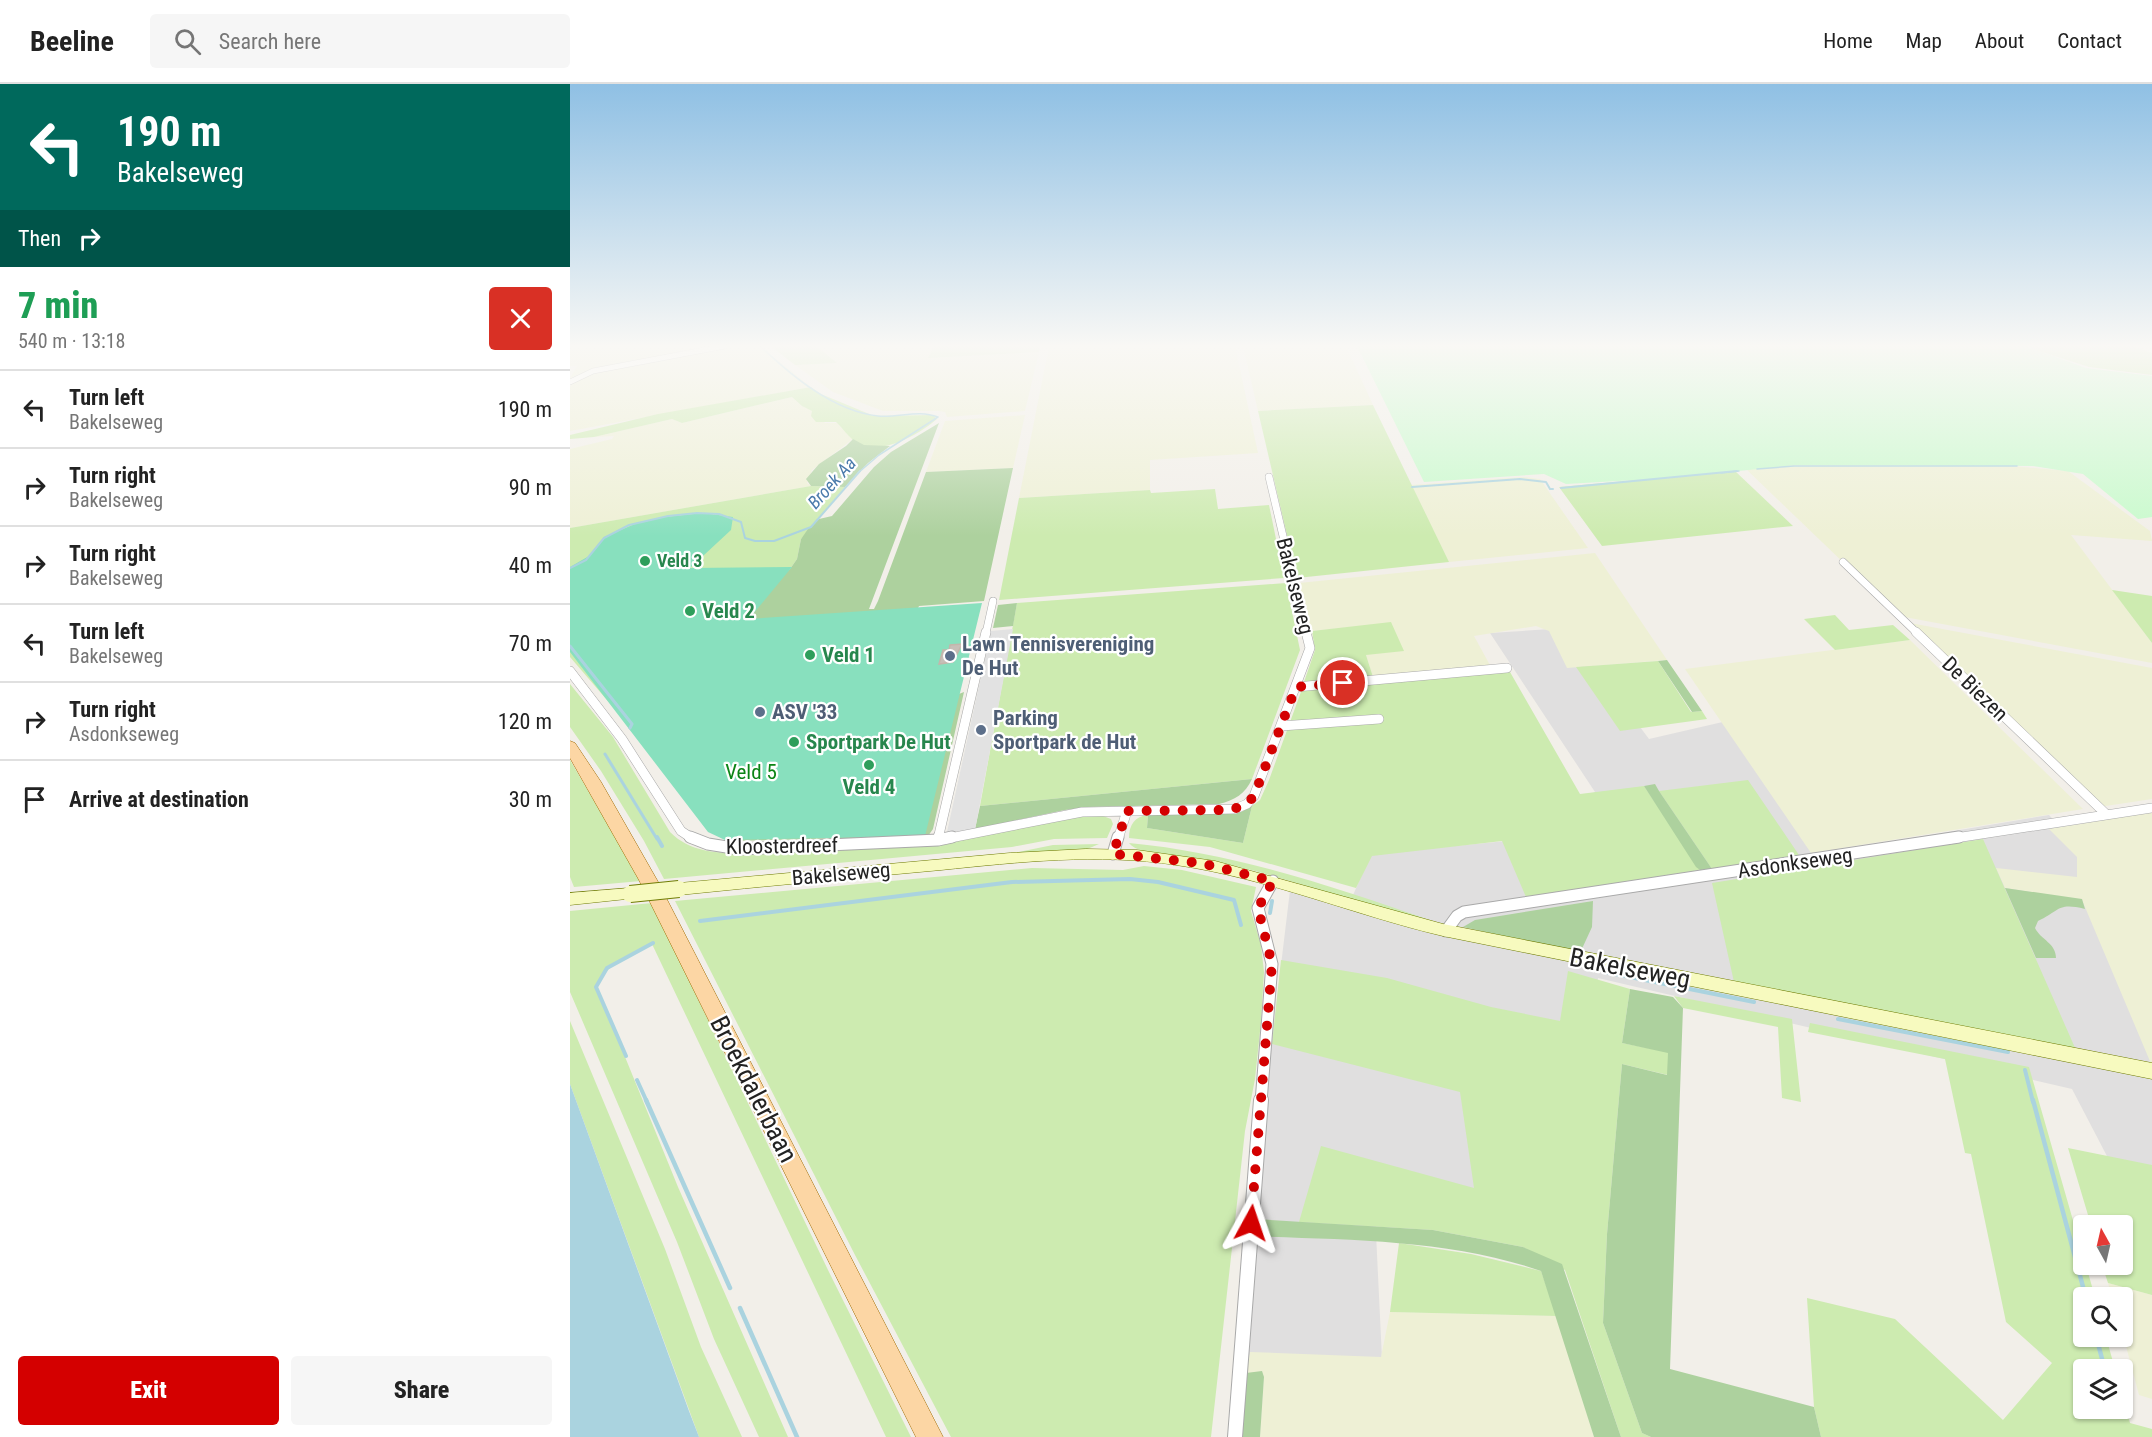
<!DOCTYPE html>
<html lang="en">
<head>
<meta charset="utf-8">
<style>
	body { margin:0; font-family:"Roboto Condensed",sans-serif; background:#f6f6f6; color:#222; height:100vh; display:flex; flex-direction:column; font-size:22px; white-space:nowrap }
	* { box-sizing:border-box; margin:0 }
	p { font-size:20px; color:#767676 }
	.icon { flex:none; width:33px; height:33px; fill:none; stroke:currentColor; stroke-width:2; stroke-linecap:round; stroke-linejoin:round }
	.map { position:relative; flex:1; overflow:hidden }
	.details { display:flex; flex-direction:column; background:#fff; width:570px }
	.details>* { flex:none }
	.banner { background:#00695c; color:#fff; overflow:hidden }
	.needle { width:39px; rotate:352deg }
	.controls { position:absolute; left:1503px; top:1131px; display:grid; gap:12px }
	.controls a { display:grid; place-items:center; width:60px; height:60px; border-radius:6px; background:#fff; box-shadow:0 2px 4px #0004; font-size:30px }
	.pin { position:absolute; display:grid; place-items:center; width:51px; height:51px; color:#fff; margin:-26px; border:3px solid #fff; border-radius:50%; box-shadow:0 2px 6px #0007 }
	.me { position:absolute; width:66px; margin:-33px; rotate:5deg; stroke-linejoin:round; filter:drop-shadow(0 0 4px #0008) }
	.turn { display:flex; align-items:center; gap:21px; height:126px; padding:0 18px; font-size:27px }
	.turn .icon { width:78px; height:78px; stroke-width:2.5 }
	.turn b { display:block; font-size:42px; line-height:51px }
	.then { display:flex; align-items:center; height:57px; padding:0 18px; background:#0003; gap:12px; font-size:22px }
	.round { display:grid; place-items:center; flex:none; width:63px; height:63px; border-radius:6px; background:#f6f6f6 }
	.summary { display:flex; align-items:center; justify-content:space-between; height:102px; padding:0 18px }
	h1 { font-size:36px; font-weight:800; line-height:45px; color:#1e9e55 }
	.primary-button { display:flex; gap:12px; margin-top:auto; padding:12px 18px }
	.primary-button a { flex:1; height:69px; border-radius:6px; background:#d40000; color:#fff; font-size:24px; font-weight:800; line-height:69px; text-align:center }
	.primary-button a+a { background:#f6f6f6; color:#222 }
	ul { padding:0; list-style:none }
	li { display:flex; align-items:center; gap:18px; height:78px; padding:0 18px; border-top:2px solid #e0e0e0 }
	li div { flex:1 }
	li b { display:block; font-size:22px }
	li em { font-style:normal }
	header { display:flex; align-items:center; gap:36px; box-sizing:border-box; height:84px; padding:0 30px; background:#fff; border-bottom:2px solid #e0e0e0 }
	header strong { font-size:28px }
	nav { display:flex; gap:33px; margin-inline-start:auto; font-size:21px }
	.search { width:420px; height:54px; background:#f6f6f6; display:flex; align-items:center; gap:15px; box-sizing:border-box; padding:0 21px; border-radius:6px; color:#767676; font-size:22px }
	main { display:flex; flex:1; min-height:0 }
	.map>svg:first-child { display:block }
	.residential { fill:#e0dfdf }
	.farmland { fill:#eef0d5 }
	.grass { fill:#cdebb0 }
	.forest { fill:#add19e }
	.park { fill:#c8facc }
	.pitch { fill:#88e0be }
	.parking { fill:#e2e2e2 }
	.water { fill:#aad3df }
	.lines { fill:none; stroke-linecap:round; stroke-linejoin:round }
	.stream-far4 { stroke:#aad3df; stroke-width:1.5 }
	.stream-far3 { stroke:#aad3df; stroke-width:2 }
	.stream-far2 { stroke:#aad3df; stroke-width:3 }
	.stream-far1 { stroke:#aad3df; stroke-width:4 }
	.stream { stroke:#aad3df; stroke-width:4.5 }
	.building { fill:#c7bfb8; stroke:#c4b6ab; stroke-width:1.5 }
	.street-far4-casing { stroke:#a9a9a9; stroke-width:6 }
	.street-far3-casing { stroke:#a9a9a9; stroke-width:8 }
	.street-far2-casing { stroke:#a9a9a9; stroke-width:10 }
	.street-far1-casing { stroke:#a9a9a9; stroke-width:13 }
	.street-casing { stroke:#a9a9a9; stroke-width:16 }
	.secondary-casing { stroke:#707d05; stroke-width:1 }
	.primary-casing { stroke:#a06b00; stroke-width:1 }
	.street-far4 { stroke:#fff; stroke-width:5 }
	.street-far3 { stroke:#fff; stroke-width:7 }
	.street-far2 { stroke:#fff; stroke-width:9 }
	.street-far1 { stroke:#fff; stroke-width:11 }
	.street { stroke:#fff; stroke-width:14 }
	.secondary { fill:#f7fabf; fill-rule:evenodd }
	.primary { fill:#fcd6a4; fill-rule:evenodd }
	.secondary-bridge-casing { stroke:#707d05; stroke-width:18; stroke-linecap:butt }
	.secondary-bridge { stroke:#f7fabf; stroke-width:16 }
	.route { stroke:#d40000; stroke-width:10; stroke-dasharray:0 18 }
	.leisure-dot { fill:#2e9e5b; stroke:#fff; stroke-width:2 }
	.service-dot { fill:#5c6f8a; stroke:#fff; stroke-width:2 }
	.labels { text-anchor:middle; stroke-width:4.5; stroke-linejoin:round; paint-order:stroke }
	.far-water-label { font-size:18px; font-style:italic; fill:#4a7aab; stroke:#fff }
	.far-leisure-label { font-size:18px; font-weight:bold; fill:#27864d; stroke:#fff; text-anchor:start }
	.street-label { font-size:21px; fill:#222; stroke:#fff }
	.leisure-label { font-size:21px; font-weight:bold; fill:#27864d; stroke:#fff; text-anchor:start }
	.service-label { font-size:21px; font-weight:bold; fill:#4e5e75; stroke:#fff; text-anchor:start }
	.park-label { font-size:21px; fill:#0c8416; stroke:#fff }
	.near-street-label { font-size:26px; fill:#222; stroke:#fff }
</style>
</head>
<body>
<header>
<strong>Beeline</strong>
<div class="search"><svg class="icon" aria-label="search" viewBox="0 0 24 24"><circle cx="10" cy="10" r="6"/><path d="M15 15l6 6"/></svg>Search here</div>
<nav><a>Home</a><a>Map</a><a>About</a><a>Contact</a></nav>
</header>
<main>
<section class="details">
<div class="banner">
<div class="turn"><svg class="icon" aria-label="left" viewBox="0 0 24 24"><path d="M17 20v-9H6M10 6l-5 5 5 5"/></svg><div><b>190 m</b>Bakelseweg</div></div>
<div class="then">Then<svg class="icon" aria-label="right" viewBox="0 0 24 24"><path d="M7 20v-9h11M14 6l5 5-5 5"/></svg></div>
</div>
<div class="summary"><div><h1>7 min</h1><p>540 m · 13:18</p></div><a class="round" style="background:#d93025;color:#fff"><svg class="icon" aria-label="close" viewBox="0 0 24 24"><path d="M6 6l12 12M18 6L6 18"/></svg></a></div>
<ul>
<li><svg class="icon" aria-label="left" viewBox="0 0 24 24"><path d="M17 20v-9H6M10 6l-5 5 5 5"/></svg><div><b>Turn left</b><p>Bakelseweg</p></div><em>190 m</em></li>
<li><svg class="icon" aria-label="right" viewBox="0 0 24 24"><path d="M7 20v-9h11M14 6l5 5-5 5"/></svg><div><b>Turn right</b><p>Bakelseweg</p></div><em>90 m</em></li>
<li><svg class="icon" aria-label="right" viewBox="0 0 24 24"><path d="M7 20v-9h11M14 6l5 5-5 5"/></svg><div><b>Turn right</b><p>Bakelseweg</p></div><em>40 m</em></li>
<li><svg class="icon" aria-label="left" viewBox="0 0 24 24"><path d="M17 20v-9H6M10 6l-5 5 5 5"/></svg><div><b>Turn left</b><p>Bakelseweg</p></div><em>70 m</em></li>
<li><svg class="icon" aria-label="right" viewBox="0 0 24 24"><path d="M7 20v-9h11M14 6l5 5-5 5"/></svg><div><b>Turn right</b><p>Asdonkseweg</p></div><em>120 m</em></li>
<li><svg class="icon" aria-label="arrive" viewBox="0 0 24 24"><path d="M6 21V4h12l-3 4 3 4H6"/></svg><div><b>Arrive at destination</b></div><em>30 m</em></li>
</ul>
<div class="primary-button"><a>Exit</a><a>Share</a></div>
</section>
<div class="map">
<svg width="1582" height="1353" viewBox="0 0 1582 1353">
	<rect width="100%" height="100%" fill="#f2efe9"/>
	<path class="residential" d="M996 544 1079 655 1157 637 1214 703 1247 770 1479 731 1517 772 1582 914V1088L1539 1076 1502 1005 1028 894 1021 943 915 1107 803 1086 812 1275 663 1281 721 798 780 818 801 770 947 756 1025 708 920 549Z"/>
	<path class="farmland" d="M0 262H144L17 287 0 294 7 282H0Z
		M160 262H190L241 303 0 347V302L3 299 28 288Z
		M246 262H364L359 274 469 268 455 327 377 333 375 328 369 327H313L263 308 225 281 266 279Z
		M479 262H665L688 369 580 376V406L449 414Z
		M673 262H776L803 321 688 327Z
		M222 313 232 322 243 327 255 339H267L283 355 242 386 237 399 241 402 0 444V365L42 355 44 352 24 353 102 335 112 339Z
		M455 331 443 384 356 388 375 337Z
		M1223 380 1429 381 1498 387 1580 447 1582 457 1501 451 1582 559V579L1329 532 1176 385Z
		M953 393 970 395 1018 464 879 478 841 401Z
		M1025 469 1097 576 997 584 979 547 966 542 904 552 921 583 803 593 796 571 821 539 742 547 729 499Z
		M1340 539 1582 584V715L1529 723Z
		M1340 556 1513 725 1241 769 1115 585Z
		M1582 728V982L1512 816 1435 804 1426 784 1507 793V773L1479 745Z
		M1538 1199 1582 1211V1315L1569 1311 1553 1251 1552 1214 1542 1213Z
		M820 1228 987 1232 1024 1353H690L694 1293 676 1289 680 1268 811 1273Z"/>
	<path class="grass" d="M246 262 267 279 225 281 202 263Z
		M364 262H470L469 268 358 274Z
		M1453 262H1563L1582 269V291L1519 283Z
		M241 303 251 310 304 332 363 331 367 335C348 351 311 373 286 358 278 353 273 344 266 338H246L241 332 242 327 232 322 222 313 112 339 102 335 24 353 0 355V351L88 330Z
		M803 321 879 478 727 494 688 327Z
		M1165 387 1223 442 1032 462 989 403Z
		M241 402 275 403 231 455 227 475 220 485 55 637 0 573V444Z
		M645 405 648 425 699 421 714 494 429 516 449 414 580 406 581 409Z
		M716 499 730 566 682 695 410 722 447 519Z
		M1542 506 1582 512V559Z
		M1265 531 1279 546 1323 541 1340 556 1265 566 1234 535Z
		M821 538 834 567 796 571 803 593 734 598 745 566 742 547Z
		M1088 577 1121 628 1132 627 1137 635 1050 647 1006 583Z
		M940 588 1010 710 1074 702 1130 786 956 813 932 757 802 772 786 804 640 763 559 754C559 741 565 732 578 731L577 744 673 759 682 722 690 716 699 696 732 605Z
		M0 600 43 653 100 748C120 768 145 769 172 769L369 761 508 732H533L541 735 543 740 537 754 484 755 442 763 94 795 74 757 31 687 0 643Z
		M0 676 71 797 4 803 0 793Z
		M1178 696 1229 771 1142 785 1089 707Z
		M1413 755 1506 966 1164 898 1142 799Z
		M559 759C665 769 765 803 865 838 788 822 715 791 638 776 619 773 570 773 559 759Z
		M529 760 515 766 443 769 483 761Z
		M574 782 612 786 686 803 681 827 691 861 694 888 691 938 685 995 675 1047 641 1353H381L285 1171 105 817 462 784 553 786Z
		M82 819 258 1186 341 1353H316L82 860C57 872 38 877 27 904L108 1103 218 1353H189L144 1255 107 1158 0 908V827Z
		M711 876 817 894 921 923 990 937 998 887 1060 905 1052 959 1098 968V991L1052 980 1037 1150 1033 1239 1072 1349 1081 1353H1051L995 1186 953 1163 863 1146 729 1138 751 1062 904 1104 890 1008 702 960Z
		M1104 912 1222 935 1231 1018 1212 1014 1208 943 1113 924Z
		M0 937 95 1165 131 1263 172 1353H129L0 1000Z
		M1240 939 1459 983 1525 1213 1514 1214V1252L1536 1253 1545 1285 1514 1286V1324H1552L1553 1311 1560 1339 1582 1345V1353H1251L1244 1323 1237 1214 1325 1235 1433 1336 1482 1279 1436 1238 1401 1070 1395 1069 1375 975 1238 948Z
		M1498 1064 1582 1081V1211L1538 1199 1532 1181 1552 1180V1142L1521 1141Z
		M829 1159 901 1170 971 1187 987 1232 820 1228Z"/>
	<path class="forest" d="M369 339 299 525H304L308 517 356 388 443 384 414 517 349 522 343 535 158 550 220 485 227 475 231 455 238 445 249 435 262 432 304 383 321 368Z
		M283 355 294 361 320 362 298 379 275 403 241 402 236 395 249 380 276 362Z
		M447 519 443 542 423 544 428 521Z
		M1097 576 1132 627 1122 628 1088 577Z
		M394 608 363 745 358 752 161 757 368 618Z
		M682 695C675 710 665 716 649 720L518 723 495 726 405 745 410 722Z
		M1085 700 1089 707 1142 785 1130 786 1126 783 1074 702Z
		M682 722 673 759 577 744 578 731 671 728Z
		M1435 804 1512 815 1515 825C1487 818 1490 827 1468 837L1465 844C1471 856 1486 859 1486 874H1466Z
		M1023 817 1022 843 1010 869 893 843 905 836Z
		M1060 905 1103 913 1113 924 1100 1285 1244 1323 1251 1353H1081L1072 1349 1033 1239 1037 1150 1052 980 1097 991 1098 969 1052 959Z
		M685 1135 863 1146 953 1163 992 1180 1051 1353H1024L971 1187C879 1155 779 1156 684 1152Z
		M692 1287 694 1293 690 1353H669L676 1289Z"/>
	<path class="park" d="M787 262H1455L1516 284 1582 292V433L1568 435 1513 390 1463 382 1226 381 1100 394 996 400 974 390 854 398Z"/>
	<path class="pitch" d="M133 429 163 433 161 446 120 484 222 483 179 535 412 519 355 752 155 756 138 748 0 568V483L19 472 34 453 65 440 95 433Z"/>
	<path class="parking" d="M443 545 405 746 377 748 421 547Z"/>
	<path class="water" d="M0 1000 119 1327 129 1353H0Z"/>
	<g class="lines">
		<path class="stream-far4" d="M190 262C222 292 263 327 308 332 329 334 348 325 368 333L309 371 288 389
			M1187 385 1224 382H1447
			M1151 389 1169 387"/>
		<path class="stream-far3" d="M842 403 950 395 976 398 980 405H983
			M991 404 1167 387
			M0 484 16 476 34 454 59 441 98 432 127 429 149 430 171 438 175 454 185 457H204L241 443 290 387"/>
		<path class="stream-far2" d="M0 562 62 640 60 644
			M35 670 87 755"/>
		<path class="stream-far1" d="M87 753 92 762
			M700 829 702 817
			M130 837 442 798 560 795 588 798 664 816 671 841
			M1035 888 1184 918
			M1268 935 1438 968
			M56 972 26 903 37 884 83 859
			M1455 986 1463 1018
			M67 996 77 1018"/>
		<path class="stream" d="M76 1016 160 1204
			M1463 1016 1516 1214
			M170 1224 227 1353
			M1526 1252 1535 1286"/>
	</g>
	<path class="building" d="M392 560 383 578 369 580 373 566H379L380 561Z"/>
	<g class="lines">
		<g class="street-far4-casing">
			<path id="street-far4" d="M0 298 23 287 155 262"/>
		</g>
		<g class="street-far3-casing">
			<path id="street-far3" d="M699 393 736 549
				M1273 478 1347 549
				M416 549 423 517"/>
		</g>
		<g class="street-far2-casing">
			<path id="street-far2" d="M1346 548 1537 731
				M0 587 52 655 111 747 123 755
				M726 603 937 584
				M711 642 809 635
				M368 755 416 548
				M375 755 512 728 665 725 677 720 684 712 740 564 736 548
				M548 755 557 727
				M1379 755 1582 724"/>
		</g>
		<g class="street-far1-casing">
			<path id="street-far1" d="M120 753 138 760 169 765 368 756 382 753
				M368 756 369 753
				M543 770 548 753
				M876 847 887 832 894 828 1389 753
				M691 1018 702 880 688 824 703 797"/>
		</g>
		<g class="street-casing">
			<path id="street" d="M665 1353 691 1016"/>
		</g>
		<g class="secondary-casing">
			<path id="secondary" d="M516 765 567 766 645 777 873 840 1582 979V995L873 852C784 831 697 794 606 781 528 769 449 778 371 786 284 794 196 802 109 811L104 809 101 805 104 801 109 799 440 769Z
				M60 804 66 806 68 810 66 814 0 821V809Z"/>
		</g>
		<g class="primary-casing">
			<path id="primary" d="M0 657 5 659 31 698 87 796 373 1353H346L69 796 0 674Z"/>
		</g>
		<use href="#street-far4" class="street-far4"/>
		<use href="#street-far3" class="street-far3"/>
		<use href="#street-far2" class="street-far2"/>
		<use href="#street-far1" class="street-far1"/>
		<use href="#street" class="street"/>
		<use href="#secondary" class="secondary"/>
		<use href="#primary" class="primary"/>
		<g class="secondary-bridge-casing">
			<path id="secondary-bridge" d="M60 810 109 805"/>
		</g>
		<use href="#secondary-bridge" class="secondary-bridge"/>
	</g>
	<linearGradient id="sky" x2="0" y2="1"><stop stop-color="#8fc0e4"/><stop offset="0.58" stop-color="#f9f8f5"/><stop offset="1" stop-color="#f9f8f5" stop-opacity="0"/></linearGradient>
	<rect width="1582" height="452" fill="url(#sky)"/>
	<g class="lines">
		<path class="route" d="M681 1139 702 880 688 824 703 797 630 779 543 770 557 727 661 726 677 720 684 712 726 603 773 599"/>
	</g>
	<g class="leisure-dot">
		<circle cx="75" cy="477" r="6"/>
		<circle cx="120" cy="527" r="6"/>
		<circle cx="240" cy="571" r="6"/>
		<circle cx="224" cy="658" r="6"/>
		<circle cx="299" cy="681" r="6"/>
	</g>
	<g class="service-dot">
		<circle cx="380" cy="572" r="6"/>
		<circle cx="190" cy="628" r="6"/>
		<circle cx="411" cy="646" r="6"/>
	</g>
	<g class="labels">
		<g class="far-water-label">
			<text transform="translate(262 399) rotate(-48)" y="6">Broek Aa</text>
		</g>
		<g class="far-leisure-label">
			<text x="87" y="483">Veld 3</text>
		</g>
		<g class="street-label">
			<text transform="translate(725 502) rotate(76)" y="7">Bakelseweg</text>
			<text transform="translate(1405 605) rotate(44)" y="7">De Biezen</text>
			<text transform="translate(212 762) rotate(-1)" y="7">Kloosterdreef</text>
			<text transform="translate(1225 779) rotate(-8)" y="7">Asdonkseweg</text>
			<text transform="translate(271 790) rotate(-5)" y="7">Bakelseweg</text>
		</g>
		<g class="leisure-label">
			<text x="132" y="534">Veld 2</text>
			<text x="252" y="578">Veld 1</text>
			<text x="236" y="665">Sportpark De Hut</text>
			<text x="299" y="710" text-anchor="middle">Veld 4</text>
		</g>
		<g class="service-label">
			<text x="392" y="567">Lawn Tennisvereniging<tspan x="392" dy="24">De Hut</tspan></text>
			<text x="202" y="635">ASV '33</text>
			<text x="423" y="641">Parking<tspan x="423" dy="24">Sportpark de Hut</tspan></text>
		</g>
		<g class="park-label">
			<text x="181" y="695">Veld 5</text>
		</g>
		<g class="near-street-label">
			<text transform="translate(1060 884) rotate(11)" y="9">Bakelseweg</text>
			<text transform="translate(184 1005) rotate(63)" y="9">Broekdalerbaan</text>
		</g>
	</g>
</svg>
<div class="controls">
<a><svg class="needle" viewBox="-14 -14 28 28"><path d="M0-13l5 13h-10z" fill="#e53935"/><path d="M0 13l5-13h-10z" fill="#767676"/></svg></a>
<a><svg class="icon" aria-label="search" viewBox="0 0 24 24"><circle cx="10" cy="10" r="6"/><path d="M15 15l6 6"/></svg></a>
<a><svg class="icon" aria-label="layers" viewBox="0 0 24 24"><path d="M12 4l9 5-9 5-9-5zM3 14l9 5 9-5"/></svg></a>
</div>
<div class="pin" style="left:773px;top:599px;background:#d93025"><svg class="icon" aria-label="arrive" viewBox="0 0 24 24"><path d="M6 21V4h12l-3 4 3 4H6"/></svg></div>
<svg class="me" style="left:681px;top:1139px" viewBox="-20 -20 40 40"><path d="M0-17L14 15 0 8-14 15z" fill="#d40000" stroke="#fff" stroke-width="4"/></svg>
</div>
</main>
</body>
</html>
